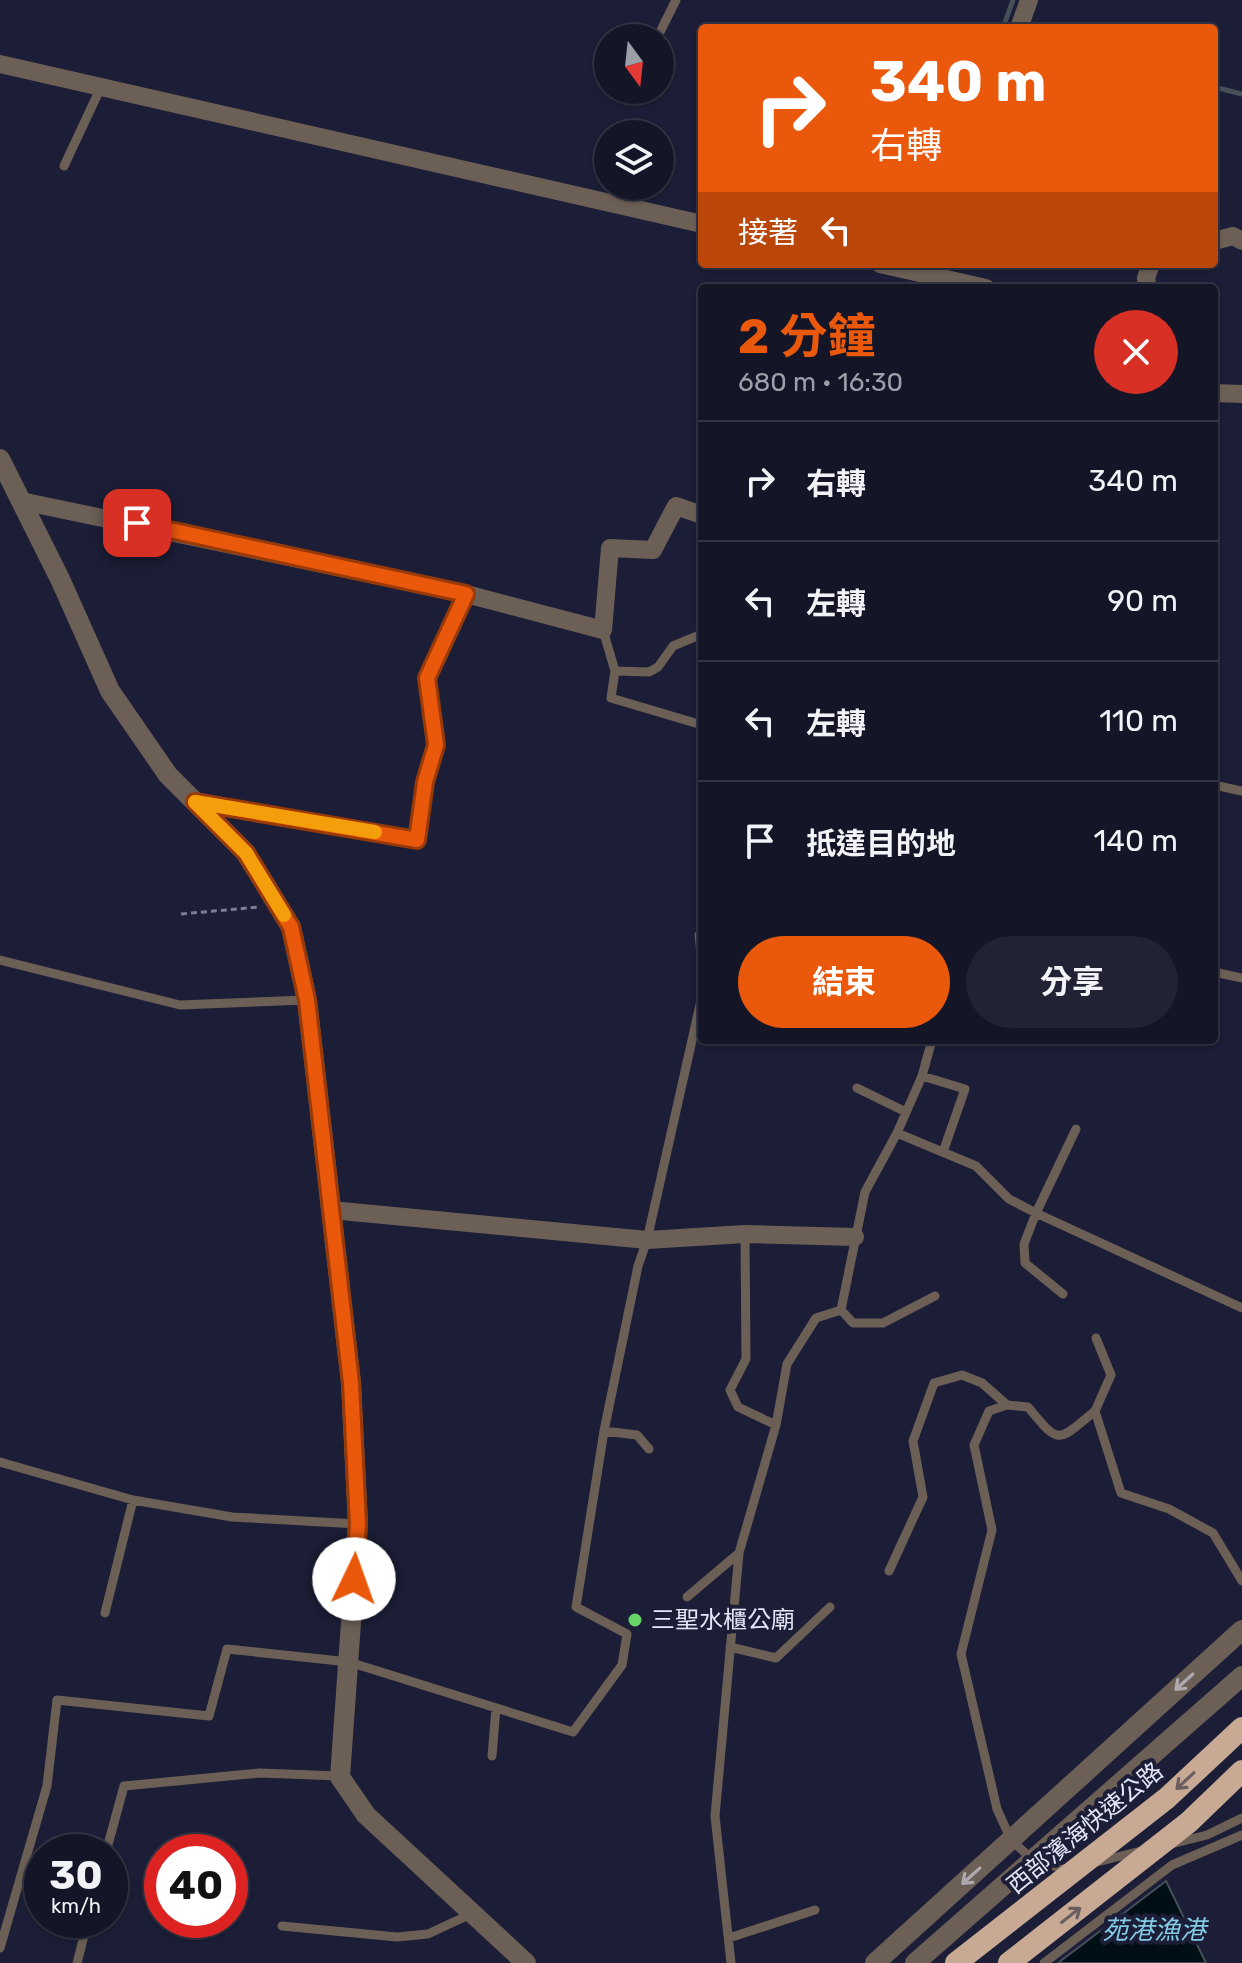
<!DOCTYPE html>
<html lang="zh-TW">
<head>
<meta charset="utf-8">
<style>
	body { margin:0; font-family:Rubik,"Noto Sans TC",sans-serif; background:#212334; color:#f1f3f6; height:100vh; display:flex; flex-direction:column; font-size:30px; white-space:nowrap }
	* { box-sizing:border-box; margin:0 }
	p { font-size:26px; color:#9d9fa8 }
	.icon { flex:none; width:44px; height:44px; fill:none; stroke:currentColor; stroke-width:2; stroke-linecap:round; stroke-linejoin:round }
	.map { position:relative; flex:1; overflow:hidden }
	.side { position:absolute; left:698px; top:284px; width:520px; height:760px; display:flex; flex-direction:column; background:#141628; border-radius:8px; box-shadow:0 2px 6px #0004,0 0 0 2px #333545 }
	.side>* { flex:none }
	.banner { position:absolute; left:698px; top:24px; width:520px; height:244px; border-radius:8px; box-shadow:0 2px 6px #0004,0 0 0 2px #333545; background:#ea580c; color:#fff; overflow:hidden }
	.needle { width:52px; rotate:165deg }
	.controls { position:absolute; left:594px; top:24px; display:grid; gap:16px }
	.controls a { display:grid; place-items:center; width:80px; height:80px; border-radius:50%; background:#141628; box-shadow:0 2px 6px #0004,0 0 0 2px #333545; font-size:40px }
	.speed { position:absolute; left:24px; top:1834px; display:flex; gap:16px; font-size:40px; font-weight:700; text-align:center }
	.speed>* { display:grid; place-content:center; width:104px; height:104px; border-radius:50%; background:#141628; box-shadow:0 2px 6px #0004,0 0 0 2px #333545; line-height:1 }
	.speed small { font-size:20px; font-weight:400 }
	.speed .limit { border:12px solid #d22; background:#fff; color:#111 }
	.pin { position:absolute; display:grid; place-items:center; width:68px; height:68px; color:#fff; margin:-34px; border-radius:16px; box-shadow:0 4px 12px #0006 }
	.me { position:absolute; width:88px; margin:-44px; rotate:3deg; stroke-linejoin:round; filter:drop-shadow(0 0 6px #0008) }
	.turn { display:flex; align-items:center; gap:28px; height:168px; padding:0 40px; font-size:36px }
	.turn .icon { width:104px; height:104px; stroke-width:2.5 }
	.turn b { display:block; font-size:56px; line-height:68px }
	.then { display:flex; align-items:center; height:76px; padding:0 40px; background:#0003; gap:16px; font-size:30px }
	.round { display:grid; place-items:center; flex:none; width:84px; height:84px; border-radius:42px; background:#212334 }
	.summary { display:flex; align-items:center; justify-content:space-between; height:136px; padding:0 40px }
	h1 { font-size:48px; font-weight:700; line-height:60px; color:#ea580c }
	.button { display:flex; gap:16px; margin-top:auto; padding:16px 40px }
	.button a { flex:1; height:92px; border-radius:48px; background:#ea580c; color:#fff; font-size:32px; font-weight:700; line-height:92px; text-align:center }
	.button a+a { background:#212334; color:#f1f3f6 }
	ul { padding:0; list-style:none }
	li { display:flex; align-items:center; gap:24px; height:120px; padding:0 40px; border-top:2px solid #333545 }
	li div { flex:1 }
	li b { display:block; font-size:30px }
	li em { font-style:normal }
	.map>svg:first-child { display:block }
	.water { fill:#000e15; stroke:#444f58; stroke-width:2 }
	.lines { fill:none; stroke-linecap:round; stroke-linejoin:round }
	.stream { stroke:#444f58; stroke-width:5 }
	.path { stroke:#7a7e92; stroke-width:3; stroke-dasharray:6 4; stroke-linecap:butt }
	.service { stroke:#6c5f56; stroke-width:9 }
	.minor { stroke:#6c5f56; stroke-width:18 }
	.tertiary { stroke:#6c5f56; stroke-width:20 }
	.trunk-bridge { stroke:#c8a994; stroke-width:22 }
	.oneway { stroke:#ada9ae }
	.oneway2 { stroke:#695d60 }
	.route-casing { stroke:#983908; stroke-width:20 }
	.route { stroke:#ea580c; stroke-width:14 }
	.slow { stroke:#f59e0b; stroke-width:14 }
	.poi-dot { fill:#66d466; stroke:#1b1e36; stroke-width:3 }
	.labels { text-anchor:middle; stroke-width:8; stroke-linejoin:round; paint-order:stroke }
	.poi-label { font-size:24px; fill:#e2e6f6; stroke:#1b1e36; text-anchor:start }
	.street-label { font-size:24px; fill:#e2e6f6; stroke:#1b1e36 }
	.water-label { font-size:26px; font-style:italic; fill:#83cae4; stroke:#1b1e36 }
</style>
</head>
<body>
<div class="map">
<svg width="1242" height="1963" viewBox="0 0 1242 1963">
	<rect width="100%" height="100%" fill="#1b1e36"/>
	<path class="water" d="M1166 1881 1206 1963H1058Z"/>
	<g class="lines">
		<path class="stream" d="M1003 28 1013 0
			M1214 87 1242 94"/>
		<path class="path" d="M181 914 259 907"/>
		<path class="service" d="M660 32 676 0
			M64 166 101 87
			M603 630 615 671 649 672 658 667 673 646 702 634
			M615 671 611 698 702 725
			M1214 785 1242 791
			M201 803 417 840 425 782 436 745 427 678 466 594
			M702 932 699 935 702 962
			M0 960 180 1005 307 1000
			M1214 972 1242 978
			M922 1076 965 1089 943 1152
			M857 1088 906 1112
			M897 1133 976 1166 1009 1199 1036 1213 1242 1308
			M745 1234 746 1359 730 1390 738 1407 776 1425
			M1063 1294 1025 1263 1024 1244 1036 1213 1076 1129
			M841 1310 853 1323H883L935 1296
			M1007 1405 989 1411 974 1445 992 1530 961 1654 997 1809 1011 1840 1032 1859 1066 1870 1071 1868
			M1095 1411 1111 1375 1096 1338
			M604 1431 637 1435 649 1449
			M0 1462 133 1500 232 1517 358 1524
			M889 1571 923 1497 913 1441 934 1383 962 1375 982 1383 1007 1405 1028 1407C1060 1446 1057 1442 1095 1411L1121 1493 1169 1509 1213 1533 1242 1581
			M687 1597 739 1553
			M105 1613 133 1500
			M730 1647 776 1658 830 1607
			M492 1756 496 1708
			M1171 1844 1207 1835 1242 1818
			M106 1852 124 1786 260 1773 339 1776
			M1097 1862 1141 1851
			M282 1926 397 1937 428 1934 473 1913
			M729 1938 815 1910
			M0 1948 47 1786 57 1700 209 1716 227 1649 349 1662 573 1732 622 1665 627 1634 576 1607 604 1431 638 1266 647 1240 702 996
			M77 1963 88 1920
			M731 1963 715 1816 739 1553 776 1425 787 1364 816 1318 841 1310 865 1192 897 1133 922 1076 932 1040
			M1044 1963 1172 1865 1242 1835"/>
		<path class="minor" d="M1019 28 1029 0
			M0 64 702 224
			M1214 241 1233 236 1242 241
			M880 264 986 288
			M1148 288 1146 278 1151 264
			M1214 393 1242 394
			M21 501 466 594 603 630 610 548 653 550 676 506 702 515
			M331 1210 647 1240 745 1234 855 1237"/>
		<path class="tertiary" d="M0 459 60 579 110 691 168 775 246 853 291 927 307 1000 351 1383 358 1524 340 1777 366 1815 526 1963
			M875 1963 1242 1630
			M915 1963 1242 1676"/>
		<path class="trunk-bridge" d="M956 1963 1167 1798 1242 1728
			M1009 1963 1189 1822 1242 1771"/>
	</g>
	<defs><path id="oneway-shaft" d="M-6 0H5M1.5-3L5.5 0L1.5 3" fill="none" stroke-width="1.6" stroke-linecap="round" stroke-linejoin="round" transform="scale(2)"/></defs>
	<g class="oneway">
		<use href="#oneway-shaft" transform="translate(1184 1682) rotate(138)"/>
		<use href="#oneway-shaft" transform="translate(971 1876) rotate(138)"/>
	</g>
	<g class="oneway2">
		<use href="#oneway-shaft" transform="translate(1185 1781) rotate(137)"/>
		<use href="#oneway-shaft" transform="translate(1071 1915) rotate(-38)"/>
	</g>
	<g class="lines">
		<g class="route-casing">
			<path id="route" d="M137 523 466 594 427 678 436 745 425 782 417 840 195 802 246 853 291 927 307 1000 351 1383 358 1524 354 1579"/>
		</g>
		<use href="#route" class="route"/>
		<path class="slow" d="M284 915 246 853 195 802 375 832"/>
	</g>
	<circle class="poi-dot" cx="635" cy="1620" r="8"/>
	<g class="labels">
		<g class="poi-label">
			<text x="651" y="1628">三聖水櫃公廟</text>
		</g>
		<g class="street-label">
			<text transform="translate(1085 1828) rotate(-39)" y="8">西部濱海快速公路</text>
		</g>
		<g class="water-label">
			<text x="1154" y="1939">苑港漁港</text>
		</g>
	</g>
</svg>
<div class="controls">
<a><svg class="needle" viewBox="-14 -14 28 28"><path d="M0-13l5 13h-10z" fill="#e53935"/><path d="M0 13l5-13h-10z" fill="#9d9fa8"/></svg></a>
<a><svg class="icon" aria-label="layers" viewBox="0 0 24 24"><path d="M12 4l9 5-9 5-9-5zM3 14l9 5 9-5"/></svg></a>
</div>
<div class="speed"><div>30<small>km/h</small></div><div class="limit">40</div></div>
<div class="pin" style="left:137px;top:523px;background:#d93025"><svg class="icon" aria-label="arrive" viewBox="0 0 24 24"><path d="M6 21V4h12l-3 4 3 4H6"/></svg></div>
<svg class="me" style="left:354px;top:1579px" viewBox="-20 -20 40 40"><circle r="19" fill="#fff"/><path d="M0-13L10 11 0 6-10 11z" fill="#ea580c"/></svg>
<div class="banner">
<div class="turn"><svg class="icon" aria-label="right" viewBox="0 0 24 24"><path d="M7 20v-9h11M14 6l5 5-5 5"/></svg><div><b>340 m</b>右轉</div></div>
<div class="then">接著<svg class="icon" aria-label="left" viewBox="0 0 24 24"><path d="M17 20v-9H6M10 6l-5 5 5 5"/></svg></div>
</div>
<section class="side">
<div class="summary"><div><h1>2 分鐘</h1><p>680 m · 16:30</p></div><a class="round" style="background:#d93025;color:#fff"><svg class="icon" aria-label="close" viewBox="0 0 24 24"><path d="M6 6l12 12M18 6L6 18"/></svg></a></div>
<ul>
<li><svg class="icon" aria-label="right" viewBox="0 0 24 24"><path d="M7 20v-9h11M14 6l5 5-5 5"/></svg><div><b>右轉</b></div><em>340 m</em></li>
<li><svg class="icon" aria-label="left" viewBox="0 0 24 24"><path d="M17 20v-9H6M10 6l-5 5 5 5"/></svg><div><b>左轉</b></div><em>90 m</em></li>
<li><svg class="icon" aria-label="left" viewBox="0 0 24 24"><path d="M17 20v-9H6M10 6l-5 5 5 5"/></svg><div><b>左轉</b></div><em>110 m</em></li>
<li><svg class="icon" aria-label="arrive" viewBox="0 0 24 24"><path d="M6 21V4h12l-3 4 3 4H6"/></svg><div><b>抵達目的地</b></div><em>140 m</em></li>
</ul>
<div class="button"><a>結束</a><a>分享</a></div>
</section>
</div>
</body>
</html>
